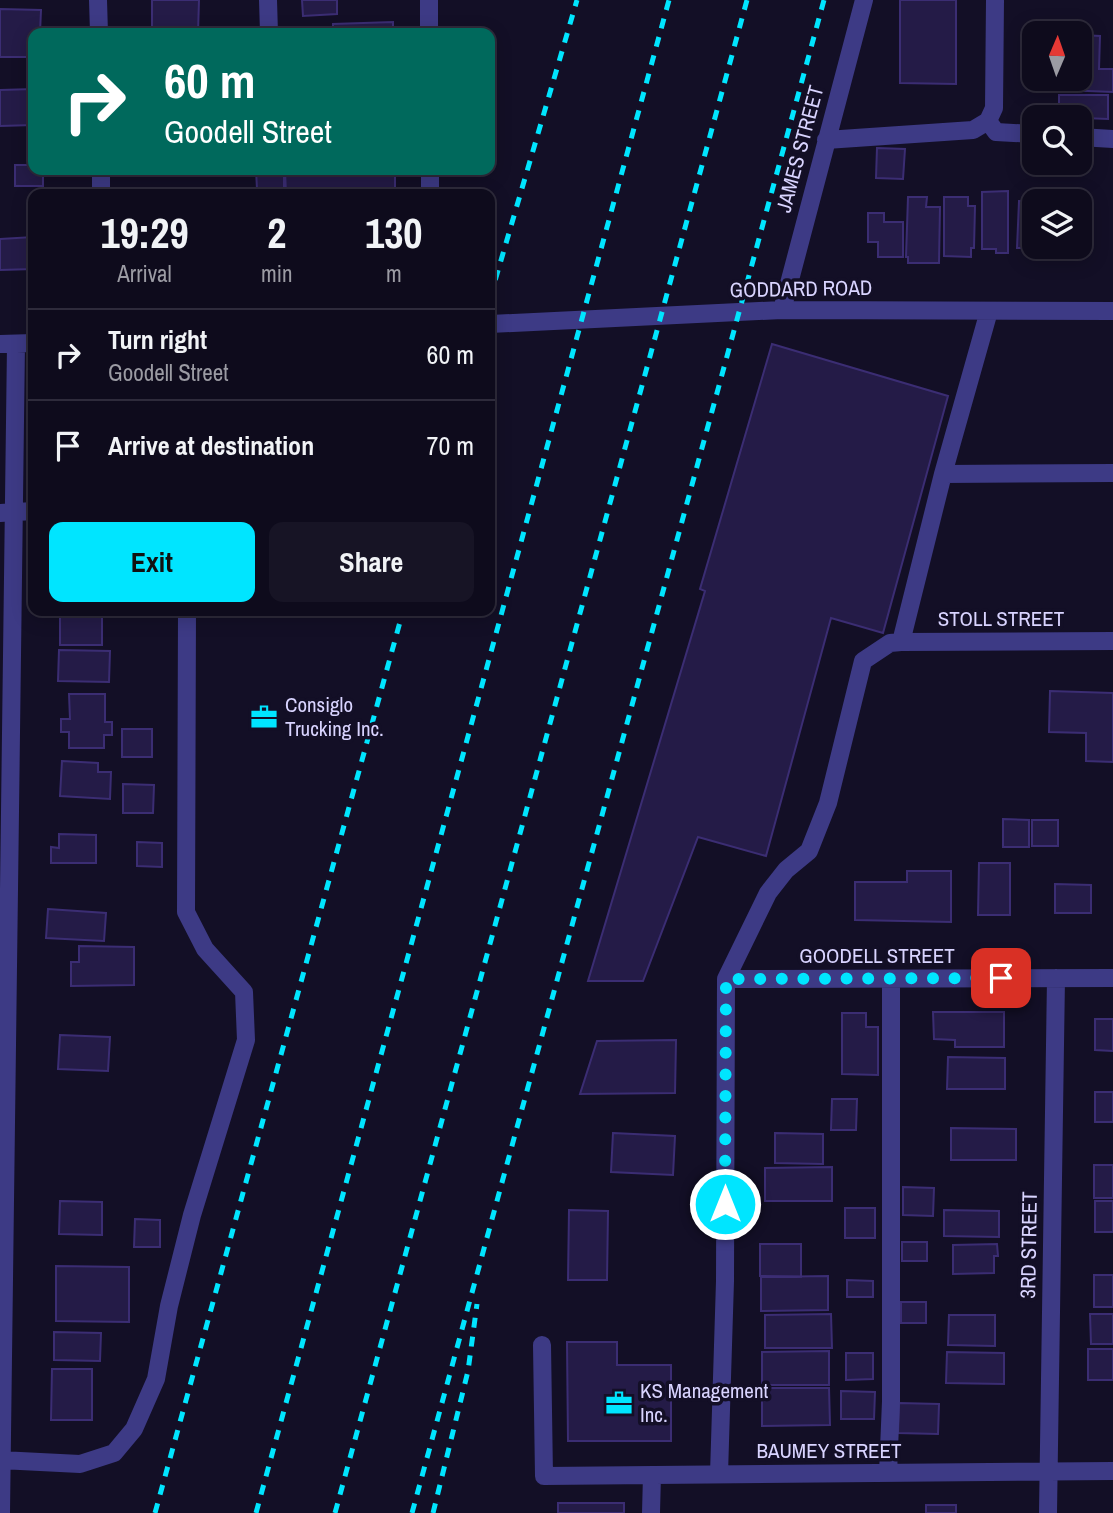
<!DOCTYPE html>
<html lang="en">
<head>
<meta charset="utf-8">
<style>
	body { margin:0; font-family:"Archivo Narrow",sans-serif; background:#171425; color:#f1f3f6; height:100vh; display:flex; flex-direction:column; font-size:26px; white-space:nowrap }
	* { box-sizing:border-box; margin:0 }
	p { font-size:23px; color:#9b9ba3 }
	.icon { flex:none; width:38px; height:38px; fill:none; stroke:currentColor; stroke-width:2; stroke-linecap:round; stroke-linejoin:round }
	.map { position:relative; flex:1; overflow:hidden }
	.panel { position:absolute; left:28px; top:189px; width:467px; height:427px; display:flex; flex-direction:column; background:#0e0b1c; border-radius:14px; box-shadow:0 4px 18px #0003,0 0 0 2px #2e2b3b }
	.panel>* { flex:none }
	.hud { position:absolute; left:28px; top:28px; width:467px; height:147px; border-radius:14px; box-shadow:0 4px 18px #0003,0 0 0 2px #2e2b3b; background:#00695c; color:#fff; overflow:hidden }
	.needle { width:46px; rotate:2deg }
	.controls { position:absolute; left:1022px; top:21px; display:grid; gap:14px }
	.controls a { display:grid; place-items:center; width:70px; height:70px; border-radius:14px; background:#0e0b1c; box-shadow:0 4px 18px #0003,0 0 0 2px #2e2b3b; font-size:35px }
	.pin { position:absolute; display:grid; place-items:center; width:60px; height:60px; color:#fff; margin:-30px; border-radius:14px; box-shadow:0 4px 10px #0006 }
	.me { position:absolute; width:77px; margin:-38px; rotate:0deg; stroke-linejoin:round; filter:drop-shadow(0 0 5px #0008) }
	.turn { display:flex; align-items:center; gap:24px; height:147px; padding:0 21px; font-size:32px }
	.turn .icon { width:91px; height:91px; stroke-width:2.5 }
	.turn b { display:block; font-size:49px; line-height:60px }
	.eta { display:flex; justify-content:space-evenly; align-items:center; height:119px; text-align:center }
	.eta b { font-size:42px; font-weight:800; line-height:49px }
	.action { display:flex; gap:14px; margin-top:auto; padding:14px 21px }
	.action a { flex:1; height:80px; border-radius:14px; background:#00e5ff; color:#111; font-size:28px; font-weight:800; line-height:80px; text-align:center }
	.action a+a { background:#171425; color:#f1f3f6 }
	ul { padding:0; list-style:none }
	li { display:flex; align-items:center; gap:21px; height:91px; padding:0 21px; border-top:2px solid #2e2b3b }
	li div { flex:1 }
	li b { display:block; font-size:26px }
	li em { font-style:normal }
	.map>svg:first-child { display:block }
	.building { fill:#241b47; stroke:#3b2d73; stroke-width:2 }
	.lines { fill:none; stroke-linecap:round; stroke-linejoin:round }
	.minor { stroke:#3d3a85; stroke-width:18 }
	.rail { stroke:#00e5ff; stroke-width:5; stroke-dasharray:10 9; stroke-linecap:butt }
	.route { stroke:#00e5ff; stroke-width:12; stroke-dasharray:0 21.6 }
	.labels { text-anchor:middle; stroke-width:7; stroke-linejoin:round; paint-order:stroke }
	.street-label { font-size:21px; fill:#d9d4ff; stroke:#130f26 }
	.poi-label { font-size:21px; fill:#d9d4ff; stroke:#130f26; text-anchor:start }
</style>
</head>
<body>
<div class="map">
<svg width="1113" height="1513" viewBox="0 0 1113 1513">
	<rect width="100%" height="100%" fill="#130f26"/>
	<path class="building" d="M152 0H199L198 33H152Z
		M302 0H337V14L303 16Z
		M900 0H956V84L900 83Z
		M0 9 41 10 40 33H33V57H0Z
		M393 22V33H333V24Z
		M1080 35 1100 36 1099 69H1113V92L1063 90V79H1080Z
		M33 89V125L0 126V90Z
		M1059 95H1108V119L1059 117Z
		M877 148 905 149 903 179 876 178Z
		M15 165H33V170H43V186H15Z
		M256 170H284V189H257Z
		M285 170H358V173H395V194H286Z
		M1008 191V253H996V249H982V192Z
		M908 197H927L926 207H940L939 263H908V257H906Z
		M944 197H968V206H975L974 248H971V257L944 256Z
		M1058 199H1086L1088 254H1054V247H1080V201H1058Z
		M1019 201 1034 202V247H1049V255H1028V248H1017Z
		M868 213H884V222H903V257H878V242H868Z
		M33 237V269L0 270V239Z
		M772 344 948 396 883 633 831 618 766 856 698 837 643 981H588L705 591 700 589Z
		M60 614H102V645H60Z
		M59 650 110 651 109 682 58 681Z
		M1050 691 1113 693V762L1086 761V733L1049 732Z
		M69 694H105V722H112V735H104V748H69V732H61V719H70Z
		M122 729H152V757H122Z
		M62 761 98 763V772H111L110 799 60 796Z
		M123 784 154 785 153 813H123Z
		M1003 819 1029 820V847H1003Z
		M1032 820H1058V846H1032Z
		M59 834 96 835V863H51V847L59 848Z
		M137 842 162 843V867L137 866Z
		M979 863H1010V915H978Z
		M907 871H951V922L855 920V882H907Z
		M1055 884 1091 885V913H1055Z
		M48 909 106 913 104 941 46 938Z
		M79 946 134 947V985L71 986V962H79Z
		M933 1012H1004V1047H955V1040L934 1039Z
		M842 1013H866V1027H878V1075L842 1074Z
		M1095 1019H1113V1051L1095 1050Z
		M60 1035 110 1037 108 1071 58 1069Z
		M676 1040 675 1093 580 1094 597 1041Z
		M948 1057 1005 1058V1089H947Z
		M1095 1092H1113V1122H1095Z
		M832 1099H857L856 1130H831Z
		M951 1128 1016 1129V1160H951Z
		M613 1133 675 1136 673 1175 611 1172Z
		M775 1133 823 1134V1164L775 1163Z
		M1094 1165H1113V1198H1094Z
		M832 1167V1201H765V1168Z
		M903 1187 934 1188 933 1216 903 1215Z
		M60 1201 102 1202V1235L59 1234Z
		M1095 1201H1113V1232H1095Z
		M845 1208H875V1238H845Z
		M569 1210 608 1211 607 1280H568Z
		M944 1210 999 1211V1237L944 1236Z
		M135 1219 160 1220V1247H134Z
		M902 1242H927V1261H902Z
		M760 1244H801V1277L760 1276Z
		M997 1244 998 1256H994V1273L953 1274V1245Z
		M56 1266 129 1267V1322L56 1321Z
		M1094 1275H1113V1307H1094Z
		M828 1276V1310L761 1311V1277Z
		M847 1280 873 1281V1297H847Z
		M901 1302H926V1323H901Z
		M831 1314 832 1348H765V1315Z
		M1090 1314H1113V1344H1091Z
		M949 1315H995V1346L948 1345Z
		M54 1332 101 1333 100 1361 54 1360Z
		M567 1342H617V1365H671V1441H568Z
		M1088 1349H1113V1380H1088Z
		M829 1351V1385H762V1352Z
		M947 1352 1004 1353V1384L946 1383Z
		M846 1353H873V1379L846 1380Z
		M52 1369H92V1420H51Z
		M762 1388H829L830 1425 762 1426Z
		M841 1391 875 1392 874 1419H841Z
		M899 1403 939 1404 938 1434 898 1433Z
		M558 1503H624V1513H558Z
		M926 1505H956V1513H926Z"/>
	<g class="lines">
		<path class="minor" d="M98 0 99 33
			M268 0 269 33
			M429 0V33
			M988 121 996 132 1034 134
			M1080 137 1113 139
			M826 140 973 130 988 121 994 108 995 0
			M101 170V194
			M430 194V170
			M782 310 864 0
			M490 324 782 310 1113 311
			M0 344 33 343
			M943 474 1113 473
			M0 513 33 511
			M901 642 943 474 989 311
			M726 979 1113 978
			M542 1345 544 1476 1113 1471
			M0 1460 80 1464 114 1453 134 1429 156 1379 169 1306 192 1215 246 1040 244 992 205 949 186 912 187 611
			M888 1473 891 1401V979
			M719 1474 725 1281 726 979 768 893 786 870 809 851 828 803 863 661 890 643 901 642 1113 641
			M1 1513 16 344
			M651 1513 652 1475
			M1048 1513 1056 978"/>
		<path class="rail" d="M490 298 577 0
			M155 1513 403 611
			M256 1513 669 0
			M335 1513 747 0
			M412 1513 824 0
			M433 1513 468 1371 477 1304"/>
	</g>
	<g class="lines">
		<path class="route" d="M725 1204 726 979 1001 978"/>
	</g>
	<defs>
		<g id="office-bare" transform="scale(2.1)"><path d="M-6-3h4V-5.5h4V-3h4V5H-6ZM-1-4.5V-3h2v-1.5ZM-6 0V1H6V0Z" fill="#00e5ff" stroke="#130f26" stroke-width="2.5" paint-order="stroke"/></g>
	</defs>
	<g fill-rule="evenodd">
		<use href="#office-bare" x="264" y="717"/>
		<use href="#office-bare" x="619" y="1403"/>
	</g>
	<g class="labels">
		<g class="street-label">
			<text transform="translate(800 149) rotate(-75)" y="7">JAMES STREET</text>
			<text transform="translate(801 289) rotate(-1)" y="7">GODDARD ROAD</text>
			<text x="1001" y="626">STOLL STREET</text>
			<text x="877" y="963">GOODELL STREET</text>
			<text transform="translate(1029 1245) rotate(-89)" y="7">3RD STREET</text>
			<text x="829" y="1458">BAUMEY STREET</text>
		</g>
		<g class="poi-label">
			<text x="285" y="712">Consiglo<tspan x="285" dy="24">Trucking Inc.</tspan></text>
			<text x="640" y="1398">KS Management<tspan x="640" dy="24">Inc.</tspan></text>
		</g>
	</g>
</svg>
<div class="controls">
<a><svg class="needle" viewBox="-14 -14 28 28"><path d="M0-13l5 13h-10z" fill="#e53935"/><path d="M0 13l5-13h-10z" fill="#9b9ba3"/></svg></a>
<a><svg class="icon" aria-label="search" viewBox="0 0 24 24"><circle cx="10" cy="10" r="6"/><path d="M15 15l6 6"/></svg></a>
<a><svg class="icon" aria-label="layers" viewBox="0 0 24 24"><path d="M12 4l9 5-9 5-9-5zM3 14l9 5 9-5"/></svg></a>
</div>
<div class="pin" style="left:1001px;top:978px;background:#d93025"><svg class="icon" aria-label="arrive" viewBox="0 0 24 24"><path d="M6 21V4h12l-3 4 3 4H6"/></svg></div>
<svg class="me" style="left:725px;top:1204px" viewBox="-20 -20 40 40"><circle r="17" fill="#00e5ff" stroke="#fff" stroke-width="3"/><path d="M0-11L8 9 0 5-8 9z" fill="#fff"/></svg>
<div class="hud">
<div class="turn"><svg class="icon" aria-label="right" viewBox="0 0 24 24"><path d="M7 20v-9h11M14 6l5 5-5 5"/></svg><div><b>60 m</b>Goodell Street</div></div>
</div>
<section class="panel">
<div class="eta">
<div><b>19:29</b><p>Arrival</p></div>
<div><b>2</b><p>min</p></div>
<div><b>130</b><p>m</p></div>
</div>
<ul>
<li><svg class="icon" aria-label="right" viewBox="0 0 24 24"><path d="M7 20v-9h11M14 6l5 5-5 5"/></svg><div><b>Turn right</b><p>Goodell Street</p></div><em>60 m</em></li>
<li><svg class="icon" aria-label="arrive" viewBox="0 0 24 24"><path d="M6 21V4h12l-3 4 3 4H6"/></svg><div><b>Arrive at destination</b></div><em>70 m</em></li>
</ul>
<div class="action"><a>Exit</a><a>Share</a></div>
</section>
</div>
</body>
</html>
